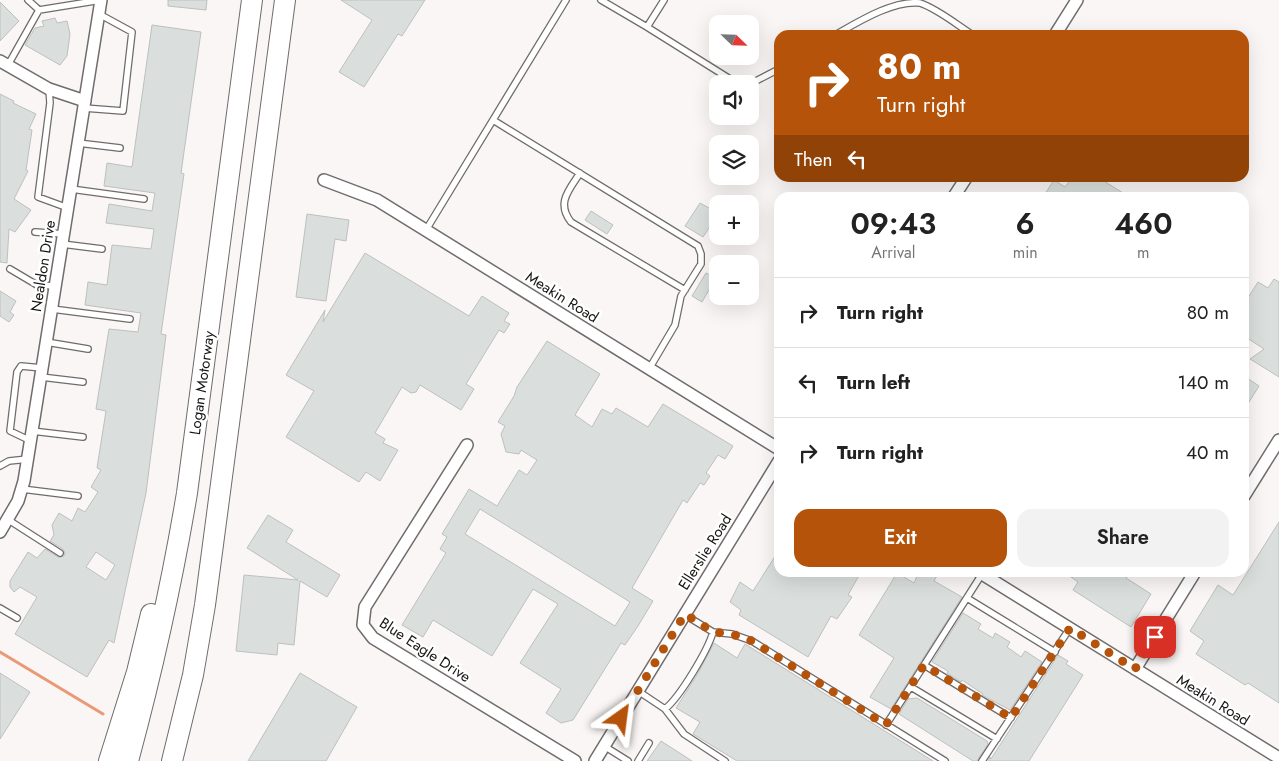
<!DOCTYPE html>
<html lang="en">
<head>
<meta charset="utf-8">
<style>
	body { margin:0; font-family:Jost,sans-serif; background:#f2f2f2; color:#222; height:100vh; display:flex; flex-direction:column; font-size:19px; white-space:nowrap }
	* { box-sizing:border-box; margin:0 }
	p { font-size:16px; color:#767676 }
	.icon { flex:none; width:28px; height:28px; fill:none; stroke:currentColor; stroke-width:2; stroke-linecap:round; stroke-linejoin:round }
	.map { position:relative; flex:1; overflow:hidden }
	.drawer { position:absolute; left:774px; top:192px; width:475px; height:385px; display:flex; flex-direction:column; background:#fff; border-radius:15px; box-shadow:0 5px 20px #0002 }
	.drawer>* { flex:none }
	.hud { position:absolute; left:774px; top:30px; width:475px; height:152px; border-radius:15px; box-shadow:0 5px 20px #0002; background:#b45309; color:#fff; overflow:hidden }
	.needle { width:32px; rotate:113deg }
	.tools { position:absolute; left:709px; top:15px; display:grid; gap:10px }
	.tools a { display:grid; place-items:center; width:50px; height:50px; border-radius:10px; background:#fff; box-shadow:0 5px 20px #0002; font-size:25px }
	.pin { position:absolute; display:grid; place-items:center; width:42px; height:42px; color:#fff; margin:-21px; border-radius:10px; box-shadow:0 2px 8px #0006 }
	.me { position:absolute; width:55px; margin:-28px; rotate:31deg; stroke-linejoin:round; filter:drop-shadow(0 0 4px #0008) }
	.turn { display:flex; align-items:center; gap:18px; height:105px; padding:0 20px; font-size:22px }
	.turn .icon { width:65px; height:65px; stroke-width:2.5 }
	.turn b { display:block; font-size:35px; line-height:42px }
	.then { display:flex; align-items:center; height:48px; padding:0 20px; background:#0003; gap:10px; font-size:19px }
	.eta { display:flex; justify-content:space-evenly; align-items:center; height:85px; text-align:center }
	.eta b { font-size:30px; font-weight:600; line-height:35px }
	.button { display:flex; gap:10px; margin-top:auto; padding:10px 20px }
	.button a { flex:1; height:58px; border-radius:15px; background:#b45309; color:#fff; font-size:20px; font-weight:600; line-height:58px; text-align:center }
	.button a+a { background:#f2f2f2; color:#222 }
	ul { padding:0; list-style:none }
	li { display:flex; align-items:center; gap:15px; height:70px; padding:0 20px; border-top:1px solid #e0e0e0 }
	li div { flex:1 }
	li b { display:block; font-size:19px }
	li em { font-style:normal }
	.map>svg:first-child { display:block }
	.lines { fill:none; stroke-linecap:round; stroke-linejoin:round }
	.stream { stroke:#ea9977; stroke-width:3 }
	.building { fill:#dadfdd; stroke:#bcc0bf; fill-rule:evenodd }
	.service-casing { stroke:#706c6b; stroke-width:8 }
	.minor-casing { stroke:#706c6b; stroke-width:14 }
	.motorway-casing { stroke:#706c6b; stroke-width:22 }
	.service { stroke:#fff; stroke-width:5.5 }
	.minor { stroke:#fff; stroke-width:11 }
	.motorway { stroke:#fff; stroke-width:20 }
	.route { stroke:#b45309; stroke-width:9; stroke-dasharray:0 16.2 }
	.labels { text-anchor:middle; stroke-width:5; stroke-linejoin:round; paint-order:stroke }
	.street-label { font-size:15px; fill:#171615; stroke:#fff }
</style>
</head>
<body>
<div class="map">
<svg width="1279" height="761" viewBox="0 0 1279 761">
	<rect width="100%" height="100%" fill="#faf6f5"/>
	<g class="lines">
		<path class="stream" d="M0 652 103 714"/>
	</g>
	<path class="building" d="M168 0H207L206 10 168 6Z
		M341 0H425L402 36 398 34 364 87 339 72 372 20Z
		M0 2 19 21 0 41Z
		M55 18 57 23 67 21 70 34 67 56 60 65 25 45 35 28 44 26 42 21Z
		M152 25 201 32 181 173 184 174 161 334 166 335 146 493 114 643 109 640 87 677 15 634 37 597 20 587 14 592 10 587V581L28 552 37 558 45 549 58 557 64 556 65 553 63 549 50 541 54 535 52 525 59 513 72 521 78 508 85 512 98 492 91 487 101 470 97 468 106 411 96 409 109 329 138 332 141 313 85 305 88 282 107 285 112 245 151 249 154 229 106 223 109 204 152 211 155 193 104 186 107 163 132 167ZM96 552 115 565 106 580 86 567Z
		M0 94 14 101 13 103 36 114 29 129 32 130 26 170 28 171 14 199 31 210 15 232 9 229 7 263 0 262Z
		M1072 178H1099L1131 198H1051L1045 194 1054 180 1065 187Z
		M700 203 718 213V228L711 225 703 237 685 226Z
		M591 211 613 225 607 234 585 220Z
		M307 214 349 220 346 241 335 239 326 301 296 297Z
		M365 253 469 316 482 296 509 313 504 321 510 324 504 333 499 330 466 384 474 389 461 410 420 385 416 392 411 393 402 387 375 433 385 439 383 443 398 450 380 481 366 472 359 482 286 437 314 391 286 375 325 310 323 322Z
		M706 273 716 278 702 302 692 296Z
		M1274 279 1279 282V377L1250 359 1264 349 1244 336V304L1258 282 1268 288Z
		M0 291 16 301 10 312 14 315 9 322 0 316Z
		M547 341 600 374 575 415 592 427 602 409 612 414 616 408 648 427 663 404 733 446 725 459 718 455 706 473 710 476 704 485 700 483 687 503 683 500 632 588 653 601 638 626 625 645 621 643 573 720 561 723 546 713 561 689 520 663 558 604 533 589 492 656 433 620 423 637 402 625 446 553 440 549 447 537 442 534 469 489 497 506 519 470 527 475 537 460 521 450 519 454 506 452 501 434 505 426 498 422 514 396 517 387ZM480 509 630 602 615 626 465 534Z
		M1244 376 1259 386 1244 410Z
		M268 515 293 530 286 542 340 575 327 597 300 581 294 645 278 643 277 655 236 651 244 575 298 580 247 548Z
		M1279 522V703L1248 683 1245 685 1196 654 1204 641 1190 631 1218 585 1233 595Z
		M779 550V572H861L848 595 852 597 837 619 831 616 808 657 739 615 741 610 730 602 740 582 753 591Z
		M919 572H939L934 581 962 597 891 709 870 697 894 658 859 635 897 573 914 583Z
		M1064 572H1129L1126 578 1151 594 1131 627 1073 590 1078 582Z
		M963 613 981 624 978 629 993 638 995 633 1010 642 1007 647 1021 657 1025 651 1042 662 1010 710 982 695 983 694 962 680 961 682 947 673 948 671 932 662Z
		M714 643 737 658 745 644 933 761H737L693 734 700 722 676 708 697 675Z
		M1058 655 1068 661 1066 664 1083 675 1029 761H988L990 757 991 759Z
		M0 673 30 692 0 739Z
		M300 673 357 707 326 761H248Z
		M917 698 987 741 988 744 977 761H973L899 714 908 699Z
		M661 741 692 761H647Z"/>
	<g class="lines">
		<g class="service-casing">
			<path id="service" d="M601 0 647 27 664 0
				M39 10 101 0
				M647 27 738 84
				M835 35C858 22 893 0 920 3 938 9 957 25 973 35
				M8 65 39 10 28 0
				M750 84 779 69
				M49 89 50 103 38 197 68 208
				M84 108 123 111 132 32 99 14
				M493 120 698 246 701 254V264L681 296 675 325 649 369
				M78 143 120 148
				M580 173C569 190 556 203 571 222L685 290
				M71 189 144 199
				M426 230 566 0
				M35 232 64 234
				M62 244 102 249
				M10 269 37 285 56 286
				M52 309 130 319
				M46 342 88 349
				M41 377 83 382
				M32 431 83 437
				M31 441 10 431 17 372 21 366 42 368
				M0 466 9 461 28 459
				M22 489 78 496
				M7 519 60 553
				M967 598 1055 652
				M0 608 17 618
				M685 615 713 632 732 634 752 641 945 761
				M924 665 1011 718
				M911 687 997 739
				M638 691 665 709 684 734 725 761
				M665 709C680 697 708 650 713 632
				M886 725 982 574
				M604 746 628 761
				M638 761 649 743
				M982 761 1070 628"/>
		</g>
		<g class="minor-casing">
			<path id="minor" d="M1055 35 1077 0
				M0 61 49 89 85 101
				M324 180 377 200 779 449
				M953 198 966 178
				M467 445 365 607 363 625 373 638 575 761
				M1244 496 1279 440
				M0 532 18 501 24 481 101 0
				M979 572 1279 758
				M1135 669 1195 572
				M595 761 779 461"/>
		</g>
		<g class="motorway-casing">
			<path id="motorway" d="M109 761 137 672 151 614
				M128 761C152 672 172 583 187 493L252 0
				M172 761 193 675 205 605 285 0"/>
		</g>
		<use href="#service" class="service"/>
		<use href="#minor" class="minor"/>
		<use href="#motorway" class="motorway"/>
	</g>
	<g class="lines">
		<path class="route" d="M621 718 685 614 713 632 732 634 752 641 886 725 924 665 1011 718 1070 628 1135 669 1155 637"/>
	</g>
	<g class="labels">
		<g class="street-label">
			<text transform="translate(43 266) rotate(-81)" y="5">Nealdon Drive</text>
			<text transform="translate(562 297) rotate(32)" y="5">Meakin Road</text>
			<text transform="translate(202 383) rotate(-82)" y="5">Logan Motorway</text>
			<text transform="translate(705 552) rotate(-58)" y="5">Ellerslie Road</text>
			<text transform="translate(425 650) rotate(33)" y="5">Blue Eagle Drive</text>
			<text transform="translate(1213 700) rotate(32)" y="5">Meakin Road</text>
		</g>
	</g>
</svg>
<div class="tools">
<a><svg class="needle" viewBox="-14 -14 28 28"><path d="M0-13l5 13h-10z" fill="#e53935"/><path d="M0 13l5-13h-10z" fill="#767676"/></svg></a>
<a><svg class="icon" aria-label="sound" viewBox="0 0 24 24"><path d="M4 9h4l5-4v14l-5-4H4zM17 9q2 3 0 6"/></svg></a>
<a><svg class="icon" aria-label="layers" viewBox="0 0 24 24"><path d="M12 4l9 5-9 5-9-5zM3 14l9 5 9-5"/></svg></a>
<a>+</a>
<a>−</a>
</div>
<div class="pin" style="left:1155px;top:637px;background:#d93025"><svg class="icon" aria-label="arrive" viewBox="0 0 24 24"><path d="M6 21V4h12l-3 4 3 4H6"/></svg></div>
<svg class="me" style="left:621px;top:718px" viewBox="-20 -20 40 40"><path d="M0-17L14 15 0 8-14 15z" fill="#b45309" stroke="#fff" stroke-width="4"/></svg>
<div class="hud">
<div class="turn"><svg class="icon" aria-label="right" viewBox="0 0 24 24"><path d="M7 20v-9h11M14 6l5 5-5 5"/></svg><div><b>80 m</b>Turn right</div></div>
<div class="then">Then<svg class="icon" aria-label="left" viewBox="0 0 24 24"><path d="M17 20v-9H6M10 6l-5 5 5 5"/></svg></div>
</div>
<section class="drawer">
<div class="eta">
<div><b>09:43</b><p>Arrival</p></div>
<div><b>6</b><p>min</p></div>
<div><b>460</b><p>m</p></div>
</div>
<ul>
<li><svg class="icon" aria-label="right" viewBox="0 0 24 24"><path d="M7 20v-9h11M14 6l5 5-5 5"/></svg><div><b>Turn right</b></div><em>80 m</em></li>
<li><svg class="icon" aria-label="left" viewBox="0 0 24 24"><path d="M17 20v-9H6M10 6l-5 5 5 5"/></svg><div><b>Turn left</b></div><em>140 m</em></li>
<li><svg class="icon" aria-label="right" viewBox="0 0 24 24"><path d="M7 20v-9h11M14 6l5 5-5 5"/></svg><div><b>Turn right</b></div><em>40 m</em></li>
</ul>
<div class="button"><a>Exit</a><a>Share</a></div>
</section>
</div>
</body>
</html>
